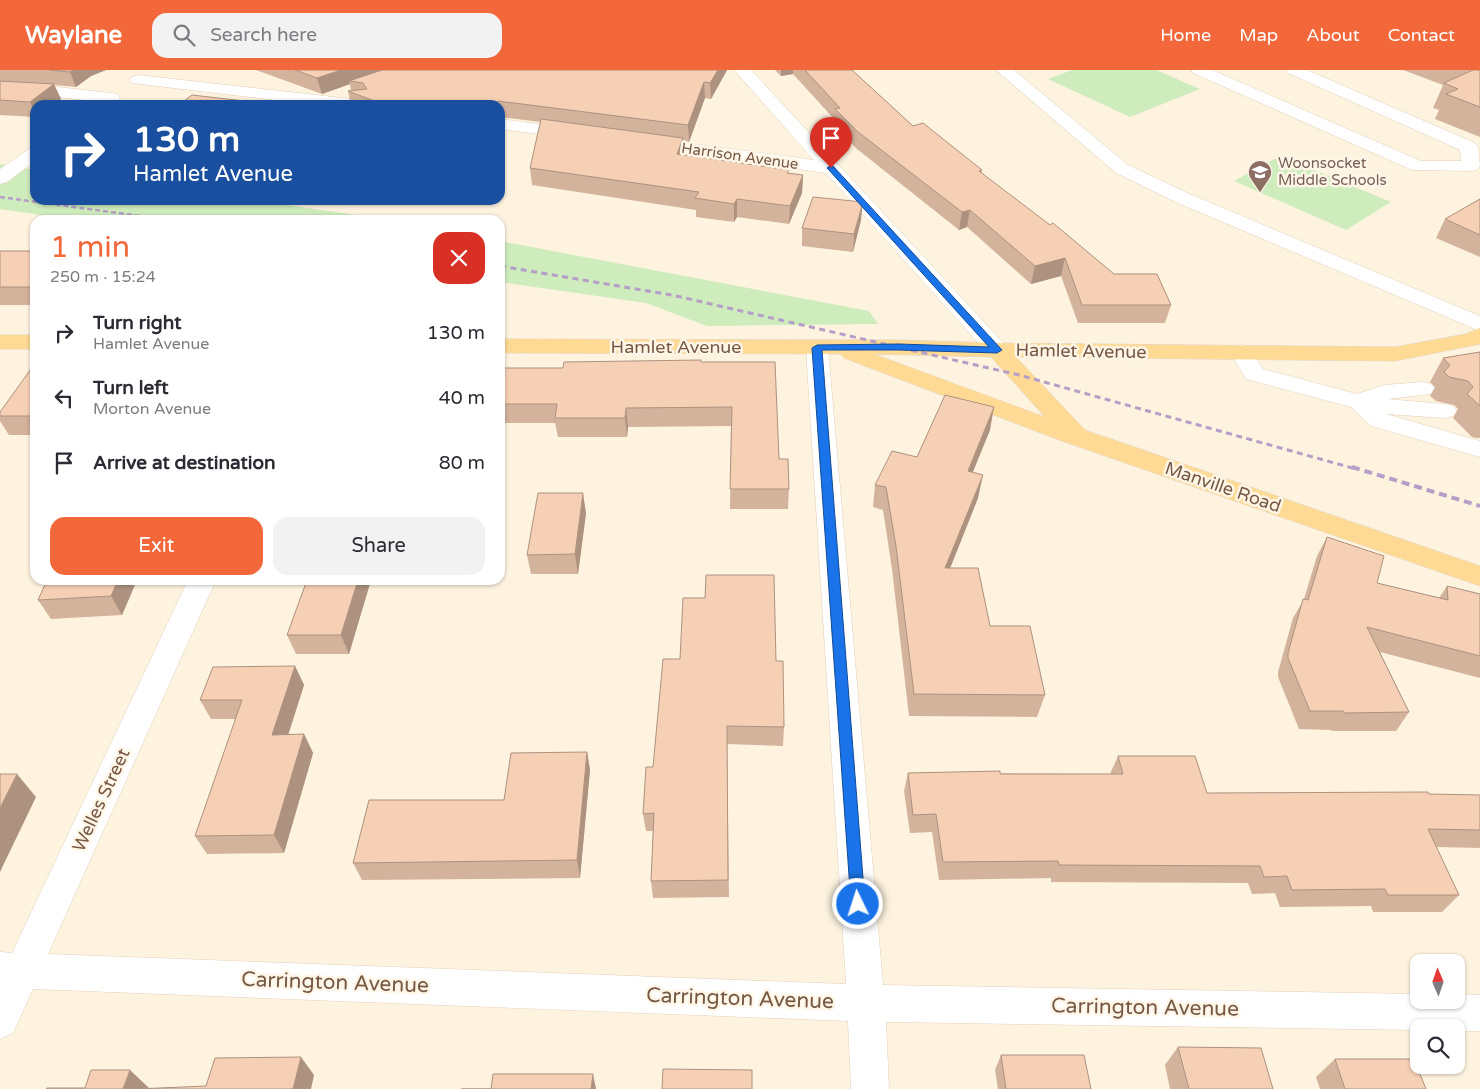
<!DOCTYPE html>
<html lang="en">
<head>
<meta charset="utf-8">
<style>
	body { margin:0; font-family:"Varela Round",sans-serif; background:#f2f2f3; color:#2b2b33; height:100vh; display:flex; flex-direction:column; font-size:19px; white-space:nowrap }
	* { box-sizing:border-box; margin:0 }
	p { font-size:16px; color:#7c7c81 }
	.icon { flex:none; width:28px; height:28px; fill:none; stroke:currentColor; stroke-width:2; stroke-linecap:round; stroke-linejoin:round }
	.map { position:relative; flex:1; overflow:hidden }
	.side { position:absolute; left:30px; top:145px; width:475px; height:370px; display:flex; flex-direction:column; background:#fff; border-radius:15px; box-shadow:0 1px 4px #0004 }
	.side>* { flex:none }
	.banner { position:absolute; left:30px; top:30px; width:475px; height:105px; border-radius:15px; box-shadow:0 1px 4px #0004; background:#1a4fa0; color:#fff; overflow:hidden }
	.needle { width:32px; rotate:358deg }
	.buttons { position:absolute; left:1410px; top:884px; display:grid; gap:10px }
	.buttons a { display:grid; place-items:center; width:55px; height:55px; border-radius:10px; background:#fff; box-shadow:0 1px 4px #0004; font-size:25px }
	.pin { position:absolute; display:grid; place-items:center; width:42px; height:42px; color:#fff; margin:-51px -21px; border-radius:50% 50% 50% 0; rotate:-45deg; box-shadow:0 0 5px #0007 }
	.pin .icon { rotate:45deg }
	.me { position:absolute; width:55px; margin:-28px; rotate:356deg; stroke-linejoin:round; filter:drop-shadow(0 0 4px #0008) }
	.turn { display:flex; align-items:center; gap:18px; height:105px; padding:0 20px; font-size:22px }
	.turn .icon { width:65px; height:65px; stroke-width:2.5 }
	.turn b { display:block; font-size:35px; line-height:42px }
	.round { display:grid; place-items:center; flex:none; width:52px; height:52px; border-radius:15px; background:#f2f2f3 }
	.summary { display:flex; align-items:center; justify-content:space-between; height:85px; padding:0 20px }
	h1 { font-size:30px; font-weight:600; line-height:38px; color:#f3683a }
	.primary-button { display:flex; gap:10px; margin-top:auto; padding:10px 20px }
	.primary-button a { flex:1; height:58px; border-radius:15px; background:#f3683a; color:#fff; font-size:20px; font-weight:600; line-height:58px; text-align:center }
	.primary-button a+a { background:#f2f2f3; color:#2b2b33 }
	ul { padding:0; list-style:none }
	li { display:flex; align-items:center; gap:15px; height:65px; padding:0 20px }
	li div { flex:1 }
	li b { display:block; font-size:19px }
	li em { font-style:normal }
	header { display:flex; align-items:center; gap:30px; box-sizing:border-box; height:70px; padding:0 25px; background:#f3683a; color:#fff }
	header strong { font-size:24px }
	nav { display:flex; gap:28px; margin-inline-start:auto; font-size:18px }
	.search { width:350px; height:45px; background:#f2f2f3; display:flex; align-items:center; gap:12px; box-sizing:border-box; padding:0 18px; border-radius:15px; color:#7c7c81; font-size:19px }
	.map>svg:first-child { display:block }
	.green { fill:#cfecbd }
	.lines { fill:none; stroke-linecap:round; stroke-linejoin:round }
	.minor-casing { stroke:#e3cfbb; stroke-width:1 }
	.major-casing { stroke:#ded7d2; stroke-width:1 }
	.minor { fill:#fff; fill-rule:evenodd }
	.major { fill:#ffda95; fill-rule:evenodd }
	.rail-far2 { stroke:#b59ec7; stroke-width:2.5; stroke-dasharray:5 3; stroke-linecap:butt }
	.rail-far1 { stroke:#b59ec7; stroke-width:3; stroke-dasharray:6 4.5; stroke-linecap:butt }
	.rail { stroke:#b59ec7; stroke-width:4; stroke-dasharray:8 5; stroke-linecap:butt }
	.wall { fill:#d4b39c }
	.shaded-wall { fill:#ac927f }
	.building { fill:#f6d0b5; stroke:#ac927f }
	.route { fill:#1a73e8; stroke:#114b97 }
	.labels { text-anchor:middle; stroke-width:5; stroke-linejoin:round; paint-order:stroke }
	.far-street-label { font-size:15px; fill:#765845; stroke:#fff6e7 }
	.far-education-label { font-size:15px; fill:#785e54; stroke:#fff6e7; text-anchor:start }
	.street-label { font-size:18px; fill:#765845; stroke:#fff6e7 }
	.near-street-label { font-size:21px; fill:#765845; stroke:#fff6e7 }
</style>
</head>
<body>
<header>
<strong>Waylane</strong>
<div class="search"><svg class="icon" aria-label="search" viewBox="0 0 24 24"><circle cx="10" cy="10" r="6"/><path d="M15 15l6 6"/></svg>Search here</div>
<nav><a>Home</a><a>Map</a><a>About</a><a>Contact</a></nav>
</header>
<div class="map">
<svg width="1480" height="1019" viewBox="0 0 1480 1019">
	<rect width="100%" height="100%" fill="#fef3df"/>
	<path class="green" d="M1072 0H1156L1200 19 1130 47 1048 9Z
		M1280 86 1391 132 1346 160 1234 111Z
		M0 94 35 100V130H253L391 150H75L0 139Z
		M500 171 869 241 878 254 707 256 646 233 500 212Z"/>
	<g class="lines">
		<g class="minor-casing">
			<path id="minor" d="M734 0H751L1005 275 1008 280 1005 285 997 287 989 285 826 103 642 77 639 73 642 69 648 68 814 90Z
				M996 0H1014L1128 95 1192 125 1480 246V261L1178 133 1116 103Z
				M1191 0H1212L1421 91H1461L1460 80 1288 3 1286 0H1307L1475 73 1478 77 1480 96 1477 100 1471 101 1412 100 1193 3Z
				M138 5 361 30 367 31 369 35H316L132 13 130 10 132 7Z
				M0 14 38 15 112 23 118 24 120 28 118 32 112 33 38 25 0 24Z
				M500 49 575 59 581 60 584 64 581 68 575 69 500 59Z
				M35 78V91L7 112 0 114V99L29 79Z
				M817 271 825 273 828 278 883 915 1419 924V930H1456V924L1480 925V961H1456V958H1419V960L886 952 889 1019H851L848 951 33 919 13 963 0 969V882L12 883 188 510H216L48 884 846 914 806 278 809 273Z
				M1241 275 1249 277 1263 299 1357 324 1384 315 1423 312 1431 314 1435 319 1431 324 1387 329 1445 334 1453 336 1457 341 1453 346 1445 348 1386 344 1480 371V387L1371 356 1351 337 1246 309 1230 282 1233 277Z"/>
		</g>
		<g class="major-casing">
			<path id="major" d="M1480 258V274L1395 291 1016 287 1085 360 1480 496V516L1062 371 844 288 841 284 500 283V269L899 270 997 273 1395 277 1466 264ZM874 284 991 287 1045 347Z
				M0 265H35V279H0Z"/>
		</g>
		<use href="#minor" class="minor"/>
		<use href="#major" class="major"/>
		<path class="rail-far2" d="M0 127 170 150"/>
		<path class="rail-far1" d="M500 196 672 225 1019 305 1356 399"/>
		<path class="rail" d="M1352 397 1480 436"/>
	</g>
	<path class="wall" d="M0 0H106L91 6 76 17 54 15 61 29 35 35V47L0 45Z
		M256 0H727L711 29 705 28 689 72 683 71 684 85 789 103 803 105 802 123 789 154 737 147 734 152 696 147V140L532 115 530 98 541 52 500 47V35H351L348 21H351L350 14 322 24Z
		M775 0H852L913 56 982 100V104L1114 204 1171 235 1165 253H1078L1061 206 1031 214 967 157 959 160 857 79 834 56 835 50 793 4 781 6Z
		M1403 0H1480V67L1435 49 1439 40 1433 38 1443 15Z
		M1480 129V187L1436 168 1445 149Z
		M861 150 853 182 802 176V158Z
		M0 181H35V235H0Z
		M1480 282V368H1477L1472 367 1453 348 1458 339 1454 335 1436 331 1430 326 1435 317 1430 312 1443 288Z
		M500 292H503L504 298H563L701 292 779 389 789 419 788 439H730L731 356 628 357 627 367H558L555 353H500Z
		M35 299V365H9L0 351V342Z
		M990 360 972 402 978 428 950 498 990 556 1045 625 1037 647 909 646 892 499 883 440 873 437 875 415 917 387Z
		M586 443 578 504H531L527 485Z
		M1327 467 1377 513 1439 528 1447 516 1480 524V608L1380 582 1409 642 1396 661H1332L1331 660 1299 659 1278 607V602L1293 548 1304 529 1317 486Z
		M137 510 122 545 51 549 38 530Z
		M371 510 349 584H296L287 565Z
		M776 591 784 657 783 676 727 674 729 827 653 828 651 811 653 761H646L643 744 653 697Z
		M295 596 304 615 288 665 304 664 313 683 284 783 207 784 195 766 236 649H211L200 630Z
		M587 682 590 700 580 808 362 810 353 793 504 730Z
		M1118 686 1207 723 1480 725V778L1436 777 1459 825 1442 842H1373L1371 836 1280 837 1275 823 1252 824 1248 813 1051 812V808L939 810 932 762 910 763 904 721 908 703 1110 704Z
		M1178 977 1273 1019H1170L1165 995Z
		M1001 985 1091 1019H998L995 1000Z
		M1335 989 1426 1019H1320L1316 1007Z"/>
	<path class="shaded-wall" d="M73 0H106L91 6 76 17 70 2Z
		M341 0H389L349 11 350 14 322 24 317 8Z
		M718 0H727L711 29 710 13Z
		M781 0H793V4L781 6Z
		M704 12 705 28 689 72 688 55Z
		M54 14 61 29 54 35H35V42L30 32Z
		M683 68 684 86 677 84Z
		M803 105 802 123 789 154 790 136Z
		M737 129V147L734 152V134Z
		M863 132 861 150 853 182 854 164Z
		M970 140 967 157 959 160 962 142Z
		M1065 188 1061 206 1031 214 1035 196Z
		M35 212V223L32 217Z
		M994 337 990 360 964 424 968 401Z
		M626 338 628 357 627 367 625 348Z
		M983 405 978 428 941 521 945 498Z
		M583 423 586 443 578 504 575 484Z
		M118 510H137L122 545 111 526Z
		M358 510H371L349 584 341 565Z
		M295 596 304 615 282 684 272 665Z
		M304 664 313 683 284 783 274 765Z
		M587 682 590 700 580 808 577 790Z
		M17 704 36 727 0 802V738Z
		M301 987 314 1005 311 1019H293Z
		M130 1000 149 1018 148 1019H123Z
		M593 1004 596 1019H591Z"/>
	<path class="building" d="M50 0H73L70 2Z
		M295 0H341L317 8Z
		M382 0H718L710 13 704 12 688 55 498 31 496 33V35H385L348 21 367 19 363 13 349 11Z
		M805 0H852L913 56 923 53 982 100 979 101 1050 155 1053 153 1114 204H1157L1171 235H1082L1065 188 1035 196 970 140 962 142 858 62 835 39 840 38Z
		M1473 0H1480V37L1446 24 1458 19 1444 13Z
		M0 11 54 14 30 32 0 30Z
		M192 25 280 35H179Z
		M541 49 683 68 677 84 789 100 787 103 803 105 790 136 737 129 734 134 695 128 699 122 530 98Z
		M813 127 863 132 854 164 802 158Z
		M1480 129V165L1445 149Z
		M0 181H35V212L32 217H0Z
		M1480 282V336L1467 324 1473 317 1468 311 1449 307 1444 302 1450 295 1443 288Z
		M701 290V292H775L779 389H788L789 419H730L732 337 626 338 625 348H555L557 334H500V292H503L502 298H563L564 292Z
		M31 299H35V346H0V342Z
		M945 325 994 337 968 401 983 405 945 498H978L990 556H1030L1045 625 914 624 896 476 886 417 875 415 892 381 917 387Z
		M538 423H583L575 484 527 485Z
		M1327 467 1384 486 1377 513 1448 530 1447 516 1480 524V586L1367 557 1409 642 1344 643 1343 641H1310L1288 588V583L1303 529 1308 530Z
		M706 505H774L776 591H783L784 657 727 656 728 810 651 811 654 743 643 744 646 697H653L663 589H680L683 528H705Z
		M47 510H118L111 526 38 530Z
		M307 510H358L341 565H287Z
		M295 596 272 665 304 664 274 765 195 766 242 630H200L213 597Z
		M587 682 577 790 353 793 369 730H504L511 683Z
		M1118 686H1195L1207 723 1428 722 1429 724 1480 725V760L1428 759 1459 825H1388L1385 819 1292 820 1287 806 1264 807 1260 796 1059 795 1058 791 943 792 936 744 913 745 908 703 1000 701V704H1123Z
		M0 704H17L0 738Z
		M1178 977 1261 978 1273 1019H1189Z
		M1001 985H1084L1091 1019H1006Z
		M301 987 293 1019H136L206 1016 215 988Z
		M1335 989H1414L1426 1019H1345Z
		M663 999 752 1000V1019H662Z
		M91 1000H130L123 1019H46L47 1018H85Z
		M493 1004H593L591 1019H461H491Z"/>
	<path class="route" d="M831 95 833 96 1002 280 997 283 899 280H822L865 834 863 838 858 840 853 838 851 834 812 278 817 275 899 274 989 277 828 99 827 98Z"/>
	<defs>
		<g id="school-pin" transform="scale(1.25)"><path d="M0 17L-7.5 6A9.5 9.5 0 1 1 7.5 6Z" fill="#8d6e63" stroke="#fff6e7"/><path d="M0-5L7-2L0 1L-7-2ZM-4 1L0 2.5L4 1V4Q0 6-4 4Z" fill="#fff"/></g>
	</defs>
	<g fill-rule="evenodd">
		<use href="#school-pin" x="1260" y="102"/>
	</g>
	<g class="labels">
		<g class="far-street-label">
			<text transform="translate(740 86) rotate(8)" y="5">Harrison Avenue</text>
		</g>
		<g class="far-education-label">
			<text x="1278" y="98">Woonsocket<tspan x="1278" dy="17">Middle Schools</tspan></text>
		</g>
		<g class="street-label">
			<text x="676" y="283">Hamlet Avenue</text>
			<text transform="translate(1081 281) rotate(1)" y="6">Hamlet Avenue</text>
			<text transform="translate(1223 417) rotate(19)" y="6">Manville Road</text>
			<text transform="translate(101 730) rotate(-65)" y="6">Welles Street</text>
		</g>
		<g class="near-street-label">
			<text transform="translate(335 912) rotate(2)" y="7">Carrington Avenue</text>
			<text transform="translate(740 928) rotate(2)" y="7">Carrington Avenue</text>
			<text transform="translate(1145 937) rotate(1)" y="7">Carrington Avenue</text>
		</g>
	</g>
</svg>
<div class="buttons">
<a><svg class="needle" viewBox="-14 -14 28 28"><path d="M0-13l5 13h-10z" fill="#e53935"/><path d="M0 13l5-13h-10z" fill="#7c7c81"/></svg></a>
<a><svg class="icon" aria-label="search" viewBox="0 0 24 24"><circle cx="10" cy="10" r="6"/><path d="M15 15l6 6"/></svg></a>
</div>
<div class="pin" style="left:831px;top:98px;background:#d93025"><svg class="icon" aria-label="arrive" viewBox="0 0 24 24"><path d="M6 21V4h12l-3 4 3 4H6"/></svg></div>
<svg class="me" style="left:858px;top:834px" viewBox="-20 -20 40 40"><circle r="17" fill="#1a73e8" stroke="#fff" stroke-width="3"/><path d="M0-11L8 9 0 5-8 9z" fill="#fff"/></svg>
<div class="banner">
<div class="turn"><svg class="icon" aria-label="right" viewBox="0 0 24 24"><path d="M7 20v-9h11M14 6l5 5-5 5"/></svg><div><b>130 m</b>Hamlet Avenue</div></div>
</div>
<section class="side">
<div class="summary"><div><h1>1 min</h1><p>250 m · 15:24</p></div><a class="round" style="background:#d93025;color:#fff"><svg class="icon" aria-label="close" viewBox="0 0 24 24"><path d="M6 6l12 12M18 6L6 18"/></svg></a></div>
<ul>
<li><svg class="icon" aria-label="right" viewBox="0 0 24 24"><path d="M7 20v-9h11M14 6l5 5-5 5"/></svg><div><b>Turn right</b><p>Hamlet Avenue</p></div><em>130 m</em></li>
<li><svg class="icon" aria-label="left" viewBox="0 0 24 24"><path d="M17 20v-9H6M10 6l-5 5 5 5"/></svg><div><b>Turn left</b><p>Morton Avenue</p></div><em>40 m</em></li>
<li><svg class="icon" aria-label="arrive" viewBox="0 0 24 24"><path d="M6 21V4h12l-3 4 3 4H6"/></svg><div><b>Arrive at destination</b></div><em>80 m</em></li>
</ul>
<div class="primary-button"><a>Exit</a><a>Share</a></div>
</section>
</div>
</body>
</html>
